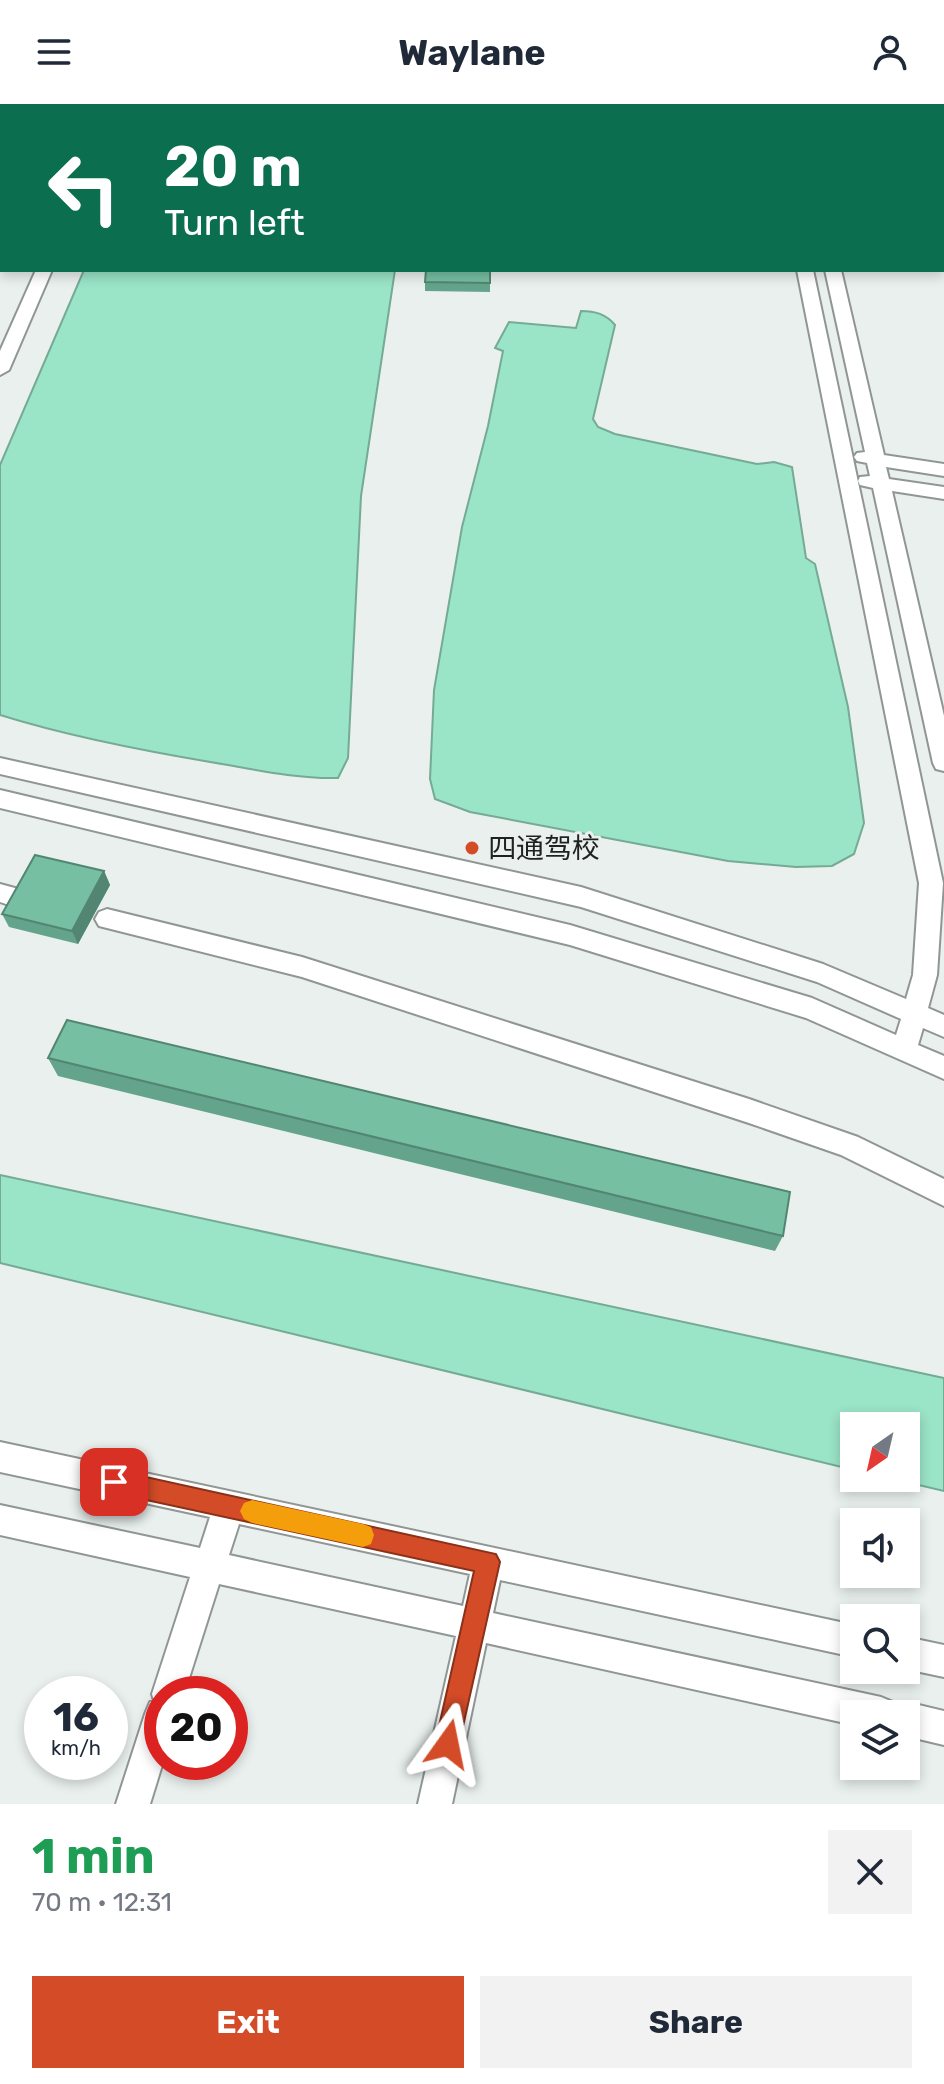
<!DOCTYPE html>
<html lang="en">
<head>
<meta charset="utf-8">
<style>
	body { margin:0; font-family:Rubik,"Noto Sans SC",sans-serif; background:#f2f2f3; color:#1f2937; height:100vh; display:flex; flex-direction:column; font-size:30px; white-space:nowrap }
	* { box-sizing:border-box; margin:0 }
	p { font-size:26px; color:#747a83 }
	.icon { flex:none; width:44px; height:44px; fill:none; stroke:currentColor; stroke-width:2; stroke-linecap:round; stroke-linejoin:round }
	.map { position:relative; height:1700px; overflow:hidden }
	.drawer { display:flex; flex-direction:column; background:#fff; flex:1 }
	.drawer>* { flex:none }
	.hud { position:absolute; left:0px; top:0px; width:944px; height:168px; box-shadow:0 4px 12px #0003; background:#0b6e4f; color:#fff; overflow:hidden }
	.needle { width:52px; rotate:214deg }
	.buttons { position:absolute; left:840px; top:1308px; display:grid; gap:16px }
	.buttons a { display:grid; place-items:center; width:80px; height:80px; border-radius:0px; background:#fff; box-shadow:0 4px 12px #0003; font-size:40px }
	.speed { position:absolute; left:24px; top:1572px; display:flex; gap:16px; font-size:40px; font-weight:700; text-align:center }
	.speed>* { display:grid; place-content:center; width:104px; height:104px; border-radius:50%; background:#fff; box-shadow:0 4px 12px #0003; line-height:1 }
	.speed small { font-size:20px; font-weight:400 }
	.speed .limit { border:12px solid #d22; background:#fff; color:#111 }
	.pin { position:absolute; display:grid; place-items:center; width:68px; height:68px; color:#fff; margin:-34px; border-radius:16px; box-shadow:0 4px 12px #0006 }
	.me { position:absolute; width:88px; margin:-44px; rotate:12deg; stroke-linejoin:round; filter:drop-shadow(0 0 6px #0008) }
	.turn { display:flex; align-items:center; gap:28px; height:168px; padding:0 32px; font-size:36px }
	.turn .icon { width:104px; height:104px; stroke-width:2.5 }
	.turn b { display:block; font-size:56px; line-height:68px }
	.round { display:grid; place-items:center; flex:none; width:84px; height:84px; border-radius:0px; background:#f2f2f3 }
	.head { display:flex; align-items:center; justify-content:space-between; height:136px; padding:0 32px }
	h1 { font-size:48px; font-weight:700; line-height:60px; color:#1e9e55 }
	.action { display:flex; gap:16px; margin-top:auto; padding:16px 32px }
	.action a { flex:1; height:92px; border-radius:0px; background:#d44b27; color:#fff; font-size:32px; font-weight:700; line-height:92px; text-align:center }
	.action a+a { background:#f2f2f3; color:#1f2937 }
	header { display:flex; justify-content:space-between; align-items:center; height:104px; padding:0 32px; background:#fff; font-size:36px; font-weight:700 }
	.map>svg:first-child { display:block }
	.water { fill:#9ae4c7; stroke:#75aa95; stroke-width:2 }
	.lines { fill:none; stroke-linecap:round; stroke-linejoin:round }
	.service-casing { stroke:#909694; stroke-width:4 }
	.service { fill:#fff; fill-rule:evenodd }
	.wall { fill:#65a48c }
	.shaded-wall { fill:#538672 }
	.building { fill:#76bfa3; stroke:#538672; stroke-width:2 }
	.route { fill:#d44b27; stroke:#8a3119; stroke-width:2 }
	.slow { fill:#f59e0b }
	.poi-dot { fill:#d44b27; stroke:#e9f0ed; stroke-width:3 }
	.labels { text-anchor:middle; stroke-width:6; stroke-linejoin:round; paint-order:stroke }
	.poi-label { font-size:28px; fill:#1f2220; stroke:#e9f0ed; text-anchor:start }
</style>
</head>
<body>
<header><svg class="icon" aria-label="menu" viewBox="0 0 24 24"><path d="M4 6h16M4 12h16M4 18h16"/></svg>Waylane<svg class="icon" aria-label="person" viewBox="0 0 24 24"><circle cx="12" cy="8" r="4"/><path d="M4 21q1-7 8-7t8 7"/></svg></header>
<div class="map">
<svg width="944" height="1700" viewBox="0 0 944 1700">
	<rect width="100%" height="100%" fill="#e9f0ed"/>
	<path class="water" d="M446 0H733L731 2Z
		M84 166H395L361 392 348 654 338 674C297 675 257 666 216 659 144 647 70 633 0 611V361Z
		M581 207C595 207 606 210 615 221L593 315 598 323 615 330 757 360 774 358 792 363 806 454 815 460 848 603 864 719 854 750 832 762 796 763 728 757 470 708 435 695 430 675 434 586 462 423 488 322 503 247 495 244 509 218 576 224Z
		M0 1071 944 1274V1387L889 1374H906V1322H854V1366L0 1159Z"/>
	<g class="lines">
		<g class="service-casing">
			<path id="service" d="M106 0H120L105 2Z
				M774 0H789L773 2Z
				M809 0H829L808 2Z
				M873 0H894L895 2H874Z
				M905 0H919V2H905Z
				M924 0H944V5L942 2Z
				M942 125 944 126V141L942 140Z
				M36 166H52L9 266 0 271V247Z
				M797 166H813L943 779 937 871 928 904 944 911V933L923 924 918 941 944 952V975L806 914 570 841 0 704V686L570 821 812 894 896 931 901 915 817 878 581 803 0 670V654L581 783 823 860 906 895 913 871 919 779Z
				M825 166H841L884 351 944 360V372L886 363 889 375 944 383V395L892 387 944 612V667L936 665 933 659 873 384 860 381 858 377 860 373 870 372 867 359 857 357 854 353 857 349 865 348Z
				M0 780 26 787 30 794 26 801 18 804 0 798Z
				M107 805 302 853 749 995 858 1033 944 1075V1102L841 1051 749 1019 302 873 99 822 95 815 99 808Z
				M0 1338 854 1521V1553L500 1476 493 1509 881 1593 893 1598 895 1603 906 1598 944 1607V1641L906 1632V1610H854V1621L486 1539 452 1700H418L456 1532 219 1480 184 1590H162L163 1658 150 1700H116L145 1610 150 1598 154 1597 152 1590 190 1473 0 1431V1401L200 1444 210 1413 0 1368ZM239 1420 470 1470 463 1502 229 1451Z
				M906 1533 944 1541V1573L906 1565Z"/>
		</g>
		<use href="#service" class="service"/>
	</g>
	<path class="wall" d="M490 166V188L425 187V178Z
		M104 767 110 781 78 840 9 823 2 810Z
		M48 954 783 1132 775 1147 58 972Z"/>
	<path class="shaded-wall" d="M104 767 110 781 78 840 72 827Z"/>
	<path class="building" d="M426 166H490V179L425 178Z
		M35 751 104 767 72 827 2 810Z
		M67 916 790 1088 783 1132 48 954Z"/>
	<path class="route" d="M114 1366 496 1450 500 1458 457 1649 448 1653 439 1649 435 1640 474 1467 114 1389 106 1386 103 1378 106 1369Z"/>
	<path class="slow" d="M252 1396 363 1420 371 1423 374 1431 371 1440 363 1443 252 1419 244 1415 240 1407 244 1399Z"/>
	<circle class="poi-dot" cx="472" cy="744" r="8"/>
	<g class="labels">
		<g class="poi-label">
			<text x="488" y="754">四通驾校</text>
		</g>
	</g>
</svg>
<div class="buttons">
<a><svg class="needle" viewBox="-14 -14 28 28"><path d="M0-13l5 13h-10z" fill="#e53935"/><path d="M0 13l5-13h-10z" fill="#747a83"/></svg></a>
<a><svg class="icon" aria-label="sound" viewBox="0 0 24 24"><path d="M4 9h4l5-4v14l-5-4H4zM17 9q2 3 0 6"/></svg></a>
<a><svg class="icon" aria-label="search" viewBox="0 0 24 24"><circle cx="10" cy="10" r="6"/><path d="M15 15l6 6"/></svg></a>
<a><svg class="icon" aria-label="layers" viewBox="0 0 24 24"><path d="M12 4l9 5-9 5-9-5zM3 14l9 5 9-5"/></svg></a>
</div>
<div class="speed"><div>16<small>km/h</small></div><div class="limit">20</div></div>
<div class="pin" style="left:114px;top:1378px;background:#d93025"><svg class="icon" aria-label="arrive" viewBox="0 0 24 24"><path d="M6 21V4h12l-3 4 3 4H6"/></svg></div>
<svg class="me" style="left:448px;top:1640px" viewBox="-20 -20 40 40"><path d="M0-17L14 15 0 8-14 15z" fill="#d44b27" stroke="#fff" stroke-width="4"/></svg>
<div class="hud">
<div class="turn"><svg class="icon" aria-label="left" viewBox="0 0 24 24"><path d="M17 20v-9H6M10 6l-5 5 5 5"/></svg><div><b>20 m</b>Turn left</div></div>
</div>
</div>
<section class="drawer">
<div class="head"><div><h1>1 min</h1><p>70 m · 12:31</p></div><a class="round"><svg class="icon" aria-label="close" viewBox="0 0 24 24"><path d="M6 6l12 12M18 6L6 18"/></svg></a></div>
<div class="action"><a>Exit</a><a>Share</a></div>
</section>
</body>
</html>
